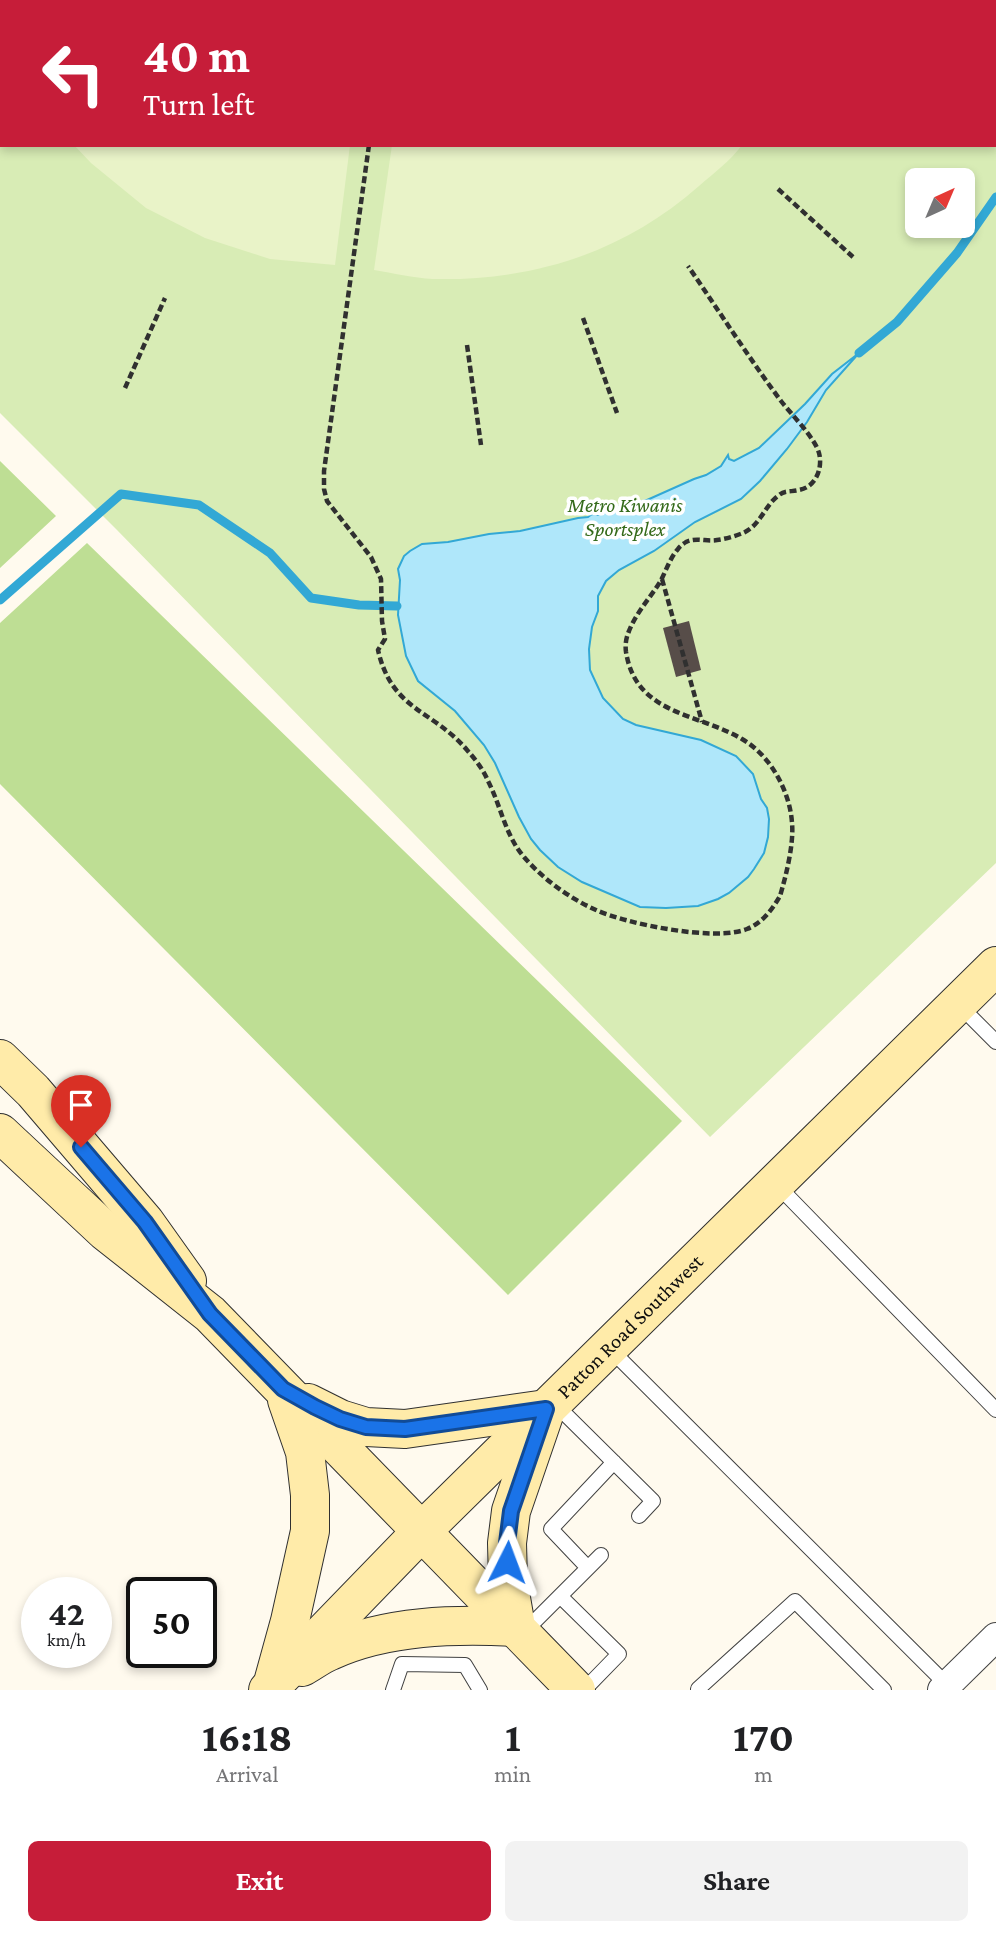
<!DOCTYPE html>
<html lang="en">
<head>
<meta charset="utf-8">
<style>
	body { margin:0; font-family:"Crimson Pro",serif; background:#f2f2f2; color:#202124; height:100vh; display:flex; flex-direction:column; font-size:26px; white-space:nowrap }
	* { box-sizing:border-box; margin:0 }
	p { font-size:23px; color:#757577 }
	.icon { flex:none; width:38px; height:38px; fill:none; stroke:currentColor; stroke-width:2; stroke-linecap:round; stroke-linejoin:round }
	.map { position:relative; height:1690px; overflow:hidden }
	.panel { display:flex; flex-direction:column; background:#fff; flex:1 }
	.panel>* { flex:none }
	.hud { position:absolute; left:0px; top:0px; width:998px; height:147px; box-shadow:0 4px 10px #0003; background:#c61d39; color:#fff; overflow:hidden }
	.needle { width:46px; rotate:44deg }
	.buttons { position:absolute; left:905px; top:168px; display:grid; gap:14px }
	.buttons a { display:grid; place-items:center; width:70px; height:70px; border-radius:10px; background:#fff; box-shadow:0 4px 10px #0003; font-size:35px }
	.speed { position:absolute; left:21px; top:1577px; display:flex; gap:14px; font-size:35px; font-weight:700; text-align:center }
	.speed>* { display:grid; place-content:center; width:91px; height:91px; border-radius:50%; background:#fff; box-shadow:0 4px 10px #0003; line-height:1 }
	.speed small { font-size:18px; font-weight:400 }
	.speed .limit { border:4px solid #111; border-radius:10px; background:#fff; color:#111 }
	.pin { position:absolute; display:grid; place-items:center; width:60px; height:60px; color:#fff; margin:-72px -30px; border-radius:50% 50% 50% 0; rotate:-45deg; box-shadow:0 0 7px #0007 }
	.pin .icon { rotate:45deg }
	.me { position:absolute; width:77px; margin:-38px; rotate:3deg; stroke-linejoin:round; filter:drop-shadow(0 0 5px #0008) }
	.turn { display:flex; align-items:center; gap:24px; height:147px; padding:0 28px; font-size:32px }
	.turn .icon { width:91px; height:91px; stroke-width:2.5 }
	.turn b { display:block; font-size:49px; line-height:60px }
	.eta { display:flex; justify-content:space-evenly; align-items:center; height:119px; text-align:center }
	.eta b { font-size:42px; font-weight:700; line-height:49px }
	.cta { display:flex; gap:14px; margin-top:auto; padding:14px 28px }
	.cta a { flex:1; height:80px; border-radius:10px; background:#c61d39; color:#fff; font-size:28px; font-weight:700; line-height:80px; text-align:center }
	.cta a+a { background:#f2f2f2; color:#202124 }
	.map>svg:first-child { display:block }
	.green { fill:#d8ecb5; fill-rule:evenodd }
	.forest { fill:#bede94 }
	.pitch { fill:#e9f3c8 }
	.water { fill:#afe7fa; stroke:#32a8d5; stroke-width:2 }
	.lines { fill:none; stroke-linecap:round; stroke-linejoin:round }
	.stream { stroke:#32a8d5; stroke-width:9 }
	.building { fill:#574d49 }
	.lane-casing { stroke:#414141; stroke-width:16 }
	.street-casing { stroke:#414141; stroke-width:30 }
	.secondary-casing { stroke:#303030; stroke-width:40 }
	.path { stroke:#303030; stroke-width:4.5; stroke-dasharray:7 3.5; stroke-linecap:butt }
	.lane { stroke:#fff; stroke-width:14 }
	.street { stroke:#fff; stroke-width:28 }
	.secondary { stroke:#ffeba9; stroke-width:38 }
	.route-casing { stroke:#114b97; stroke-width:18 }
	.route { stroke:#1a73e8; stroke-width:12 }
	.labels { text-anchor:middle; stroke-width:7; stroke-linejoin:round; paint-order:stroke }
	.park-label { font-size:21px; font-style:italic; fill:#346a1a; stroke:#fff }
	.street-label { font-size:21px; fill:#0e0e0e; stroke:#fff }
</style>
</head>
<body>
<div class="map">
<svg width="996" height="1690" viewBox="0 0 996 1690">
	<rect width="100%" height="100%" fill="#fffaee"/>
	<path class="green" d="M0 0H996V863L710 1137 117 530 0 413ZM2 2H996V145H2ZM917 180H962V226H917Z"/>
	<path class="forest" d="M0 461 56 516 0 568Z
		M87 543 682 1121 508 1295 0 784V623Z"/>
	<path class="pitch" d="M0 0H368L367 2H2V33L0 28Z
		M412 0H816L815 2H412Z
		M74 145H350L335 265 270 259 205 238 146 208 91 163Z
		M392 145H742C731 160 714 173 699 186 623 253 533 281 433 279 413 278 393 273 374 270Z"/>
	<path class="water" d="M859 353 826 390 807 422 787 449 760 481 741 499 695 522 654 551 619 570 606 581 598 596V611L592 627 589 649 590 670 603 698 623 719 636 725 701 740 736 756 753 774 761 799 767 808 769 819 768 837 764 853 754 869 748 877 729 893 718 899 698 906 666 908 640 907 582 882 558 867 540 850 531 839 519 817 495 763 484 745 455 711 418 681 406 656 398 615 400 580 398 569 404 556 410 551 422 544 448 542 489 534 520 531 578 518 588 517 592 514 598 515 611 508 647 500 694 479 706 475 721 466 728 455 729 459 734 461 759 448 805 404 832 374Z"/>
	<g class="lines">
		<path class="stream" d="M859 353 897 322 957 253 996 197
			M0 600 121 494 199 505 270 553 311 598 359 605 397 606"/>
	</g>
	<path class="building" d="M689 621 701 670 676 677 663 628Z"/>
	<g class="lines">
		<g class="lane-casing">
			<path id="lane" d="M959 1005 996 1042
				M777 1185 996 1410
				M609 1348 947 1685
				M554 1403 653 1501 639 1516
				M588 1568 551 1529 614 1462
				M560 1596 619 1654 584 1690
				M524 1632 601 1555
				M698 1689 795 1601 884 1690
				M393 1690 402 1664 465 1665 480 1690"/>
		</g>
		<g class="street-casing">
			<path id="street" d="M942 1690 996 1637"/>
		</g>
		<g class="secondary-casing">
			<g id="secondary">
				<path d="M0 1059 33 1091 145 1222 187 1281"/>
				<path d="M0 1133 105 1231 210 1314 576 1690"/>
				<path d="M302 1667C311 1662 320 1655 330 1651 387 1625 455 1624 516 1627L508 1581 507 1543 511 1511 546 1409 405 1429 366 1427 340 1419 308 1403"/>
				<path d="M274 1679 290 1621 310 1531V1495L305 1452 287 1400"/>
				<path id="s1" d="M268 1690 422 1531 996 966"/>
			</g>
		</g>
		<path class="path" d="M371 2V0
			M408 2V0
			M369 145 324 471V489L327 501 371 557 381 579 382 621 385 639 378 650C392 711 432 709 467 750 475 759 483 769 488 781 501 806 505 835 524 857 543 879 569 898 596 910 627 924 715 942 747 929 762 923 772 910 780 896 786 876 794 844 792 823 790 791 770 755 742 739 698 713 636 715 626 652 625 645 626 638 629 631 636 613 650 598 660 582 666 571 670 558 678 549 680 546 683 544 686 542 696 537 707 542 717 540 726 539 735 536 743 533 761 525 764 506 779 495 785 490 792 492 799 490 816 487 823 468 819 453 815 438 791 414 781 401 749 358 719 311 688 266
			M778 189 853 257
			M583 318 617 413
			M467 345 481 445
			M125 388 165 298
			M662 579 702 722"/>
		<use href="#lane" class="lane"/>
		<use href="#street" class="street"/>
		<use href="#secondary" class="secondary"/>
	</g>
	<g class="lines">
		<g class="route-casing">
			<path id="route" d="M81 1147 145 1222 210 1314 283 1389 315 1407 340 1419 366 1427 405 1429 546 1409 511 1511 507 1543V1562"/>
		</g>
		<use href="#route" class="route"/>
	</g>
	<g class="labels">
		<g class="park-label">
			<text x="625" y="512">Metro Kiwanis<tspan x="625" dy="24">Sportsplex</tspan></text>
		</g>
		<g class="street-label">
			<text dy="7" stroke="none"><textPath href="#s1" startOffset="513">Patton Road Southwest</textPath></text>
		</g>
	</g>
</svg>
<div class="buttons">
<a><svg class="needle" viewBox="-14 -14 28 28"><path d="M0-13l5 13h-10z" fill="#e53935"/><path d="M0 13l5-13h-10z" fill="#757577"/></svg></a>
</div>
<div class="speed"><div>42<small>km/h</small></div><div class="limit">50</div></div>
<div class="pin" style="left:81px;top:1147px;background:#d93025"><svg class="icon" aria-label="arrive" viewBox="0 0 24 24"><path d="M6 21V4h12l-3 4 3 4H6"/></svg></div>
<svg class="me" style="left:507px;top:1562px" viewBox="-20 -20 40 40"><path d="M0-17L14 15 0 8-14 15z" fill="#1a73e8" stroke="#fff" stroke-width="4"/></svg>
<div class="hud">
<div class="turn"><svg class="icon" aria-label="left" viewBox="0 0 24 24"><path d="M17 20v-9H6M10 6l-5 5 5 5"/></svg><div><b>40 m</b>Turn left</div></div>
</div>
</div>
<section class="panel">
<div class="eta">
<div><b>16:18</b><p>Arrival</p></div>
<div><b>1</b><p>min</p></div>
<div><b>170</b><p>m</p></div>
</div>
<div class="cta"><a>Exit</a><a>Share</a></div>
</section>
</body>
</html>
